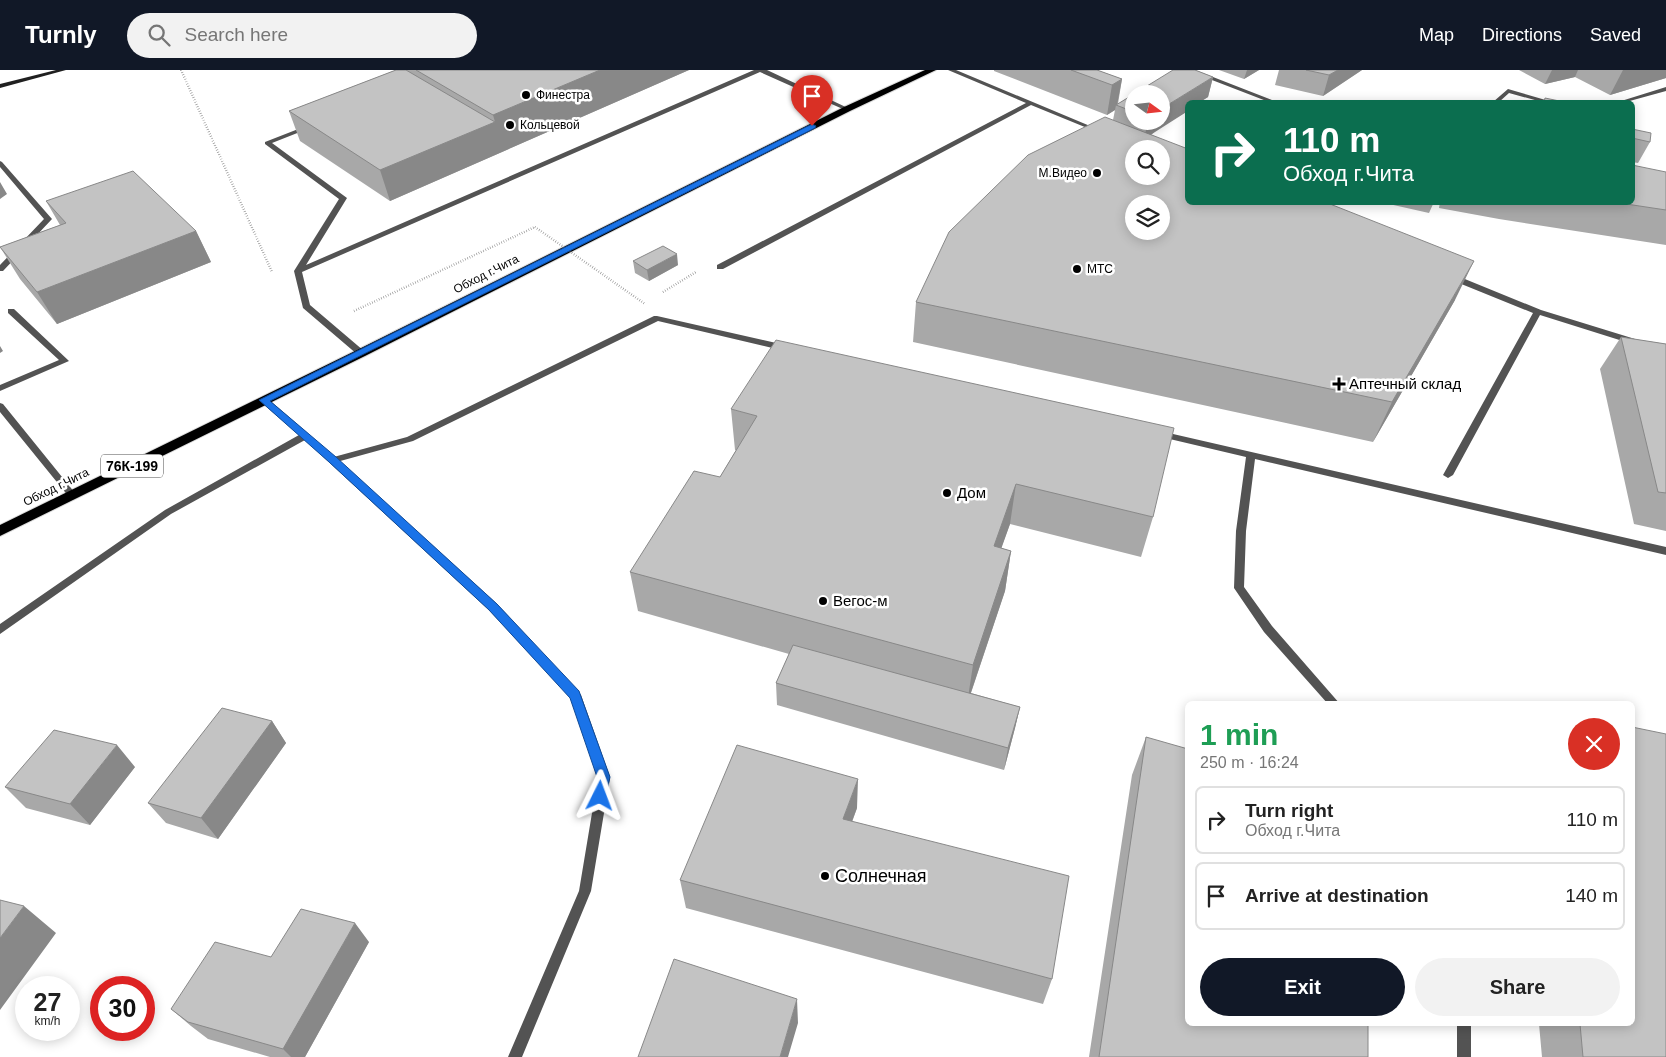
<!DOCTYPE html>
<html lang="en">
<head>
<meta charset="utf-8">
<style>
	body { margin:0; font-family:Helvetica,sans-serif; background:#f2f2f2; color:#222; height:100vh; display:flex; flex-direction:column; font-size:19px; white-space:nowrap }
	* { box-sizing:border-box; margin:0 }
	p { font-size:16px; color:#767676 }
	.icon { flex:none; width:28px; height:28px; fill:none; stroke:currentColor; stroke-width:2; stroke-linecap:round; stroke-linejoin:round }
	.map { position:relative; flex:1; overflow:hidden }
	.panel { position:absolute; left:1185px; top:631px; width:450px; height:325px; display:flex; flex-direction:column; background:#fff; border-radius:8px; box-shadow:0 2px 12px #0003 }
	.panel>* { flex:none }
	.guide { position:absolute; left:1185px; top:30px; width:450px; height:105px; border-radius:8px; box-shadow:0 2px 12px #0003; background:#0b6e4f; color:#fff; overflow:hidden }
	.needle { width:32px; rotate:105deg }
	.fabs { position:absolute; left:1125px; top:15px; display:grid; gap:10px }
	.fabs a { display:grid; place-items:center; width:45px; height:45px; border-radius:50%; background:#fff; box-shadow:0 2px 12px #0003; font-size:25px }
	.speed { position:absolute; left:15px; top:906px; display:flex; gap:10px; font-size:25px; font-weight:700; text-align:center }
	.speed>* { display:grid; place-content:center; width:65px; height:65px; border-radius:50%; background:#fff; box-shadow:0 2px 12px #0003; line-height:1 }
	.speed small { font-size:12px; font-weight:400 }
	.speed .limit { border:8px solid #d22; background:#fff; color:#111 }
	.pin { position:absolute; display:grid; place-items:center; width:42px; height:42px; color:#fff; margin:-51px -21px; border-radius:50% 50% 50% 0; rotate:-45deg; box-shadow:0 0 5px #0007 }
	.pin .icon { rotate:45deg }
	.me { position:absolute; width:55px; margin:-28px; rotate:3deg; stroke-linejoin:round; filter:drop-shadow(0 0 4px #0008) }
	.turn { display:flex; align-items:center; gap:18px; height:105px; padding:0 15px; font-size:22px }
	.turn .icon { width:65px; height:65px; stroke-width:2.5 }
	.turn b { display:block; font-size:35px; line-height:42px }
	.round { display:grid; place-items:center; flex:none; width:52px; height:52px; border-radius:26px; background:#f2f2f2 }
	.overview { display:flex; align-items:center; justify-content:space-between; height:85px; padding:0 15px }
	h1 { font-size:30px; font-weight:800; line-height:38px; color:#1e9e55 }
	.action { display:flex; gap:10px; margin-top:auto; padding:10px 15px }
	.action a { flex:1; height:58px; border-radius:30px; background:#111827; color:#fff; font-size:20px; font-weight:800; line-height:58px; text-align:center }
	.action a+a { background:#f2f2f2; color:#222 }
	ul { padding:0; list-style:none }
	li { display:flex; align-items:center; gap:15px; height:68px; margin:0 10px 8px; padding:0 5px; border:2px solid #e0e0e0; border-radius:8px }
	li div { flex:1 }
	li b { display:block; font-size:19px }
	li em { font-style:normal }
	header { display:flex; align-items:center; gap:30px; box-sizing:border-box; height:70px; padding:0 25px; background:#111827; color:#fff }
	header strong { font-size:24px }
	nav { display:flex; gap:28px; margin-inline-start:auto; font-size:18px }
	.search { width:350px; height:45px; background:#f2f2f2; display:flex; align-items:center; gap:12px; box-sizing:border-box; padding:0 18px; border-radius:28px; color:#767676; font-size:19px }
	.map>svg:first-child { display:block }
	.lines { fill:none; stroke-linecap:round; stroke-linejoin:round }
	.trunk-casing { stroke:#dbdbdb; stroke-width:2 }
	.path { stroke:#757575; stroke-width:2.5; stroke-dasharray:0.5 2; stroke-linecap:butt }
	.service { fill:#535353; fill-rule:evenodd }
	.minor { fill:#535353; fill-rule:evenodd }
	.secondary { fill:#202020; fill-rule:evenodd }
	.trunk { fill:#000; fill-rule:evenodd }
	.path-bridge { stroke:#757575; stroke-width:2.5; stroke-dasharray:0.5 2; stroke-linecap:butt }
	.wall { fill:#a8a8a8 }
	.shaded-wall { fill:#888 }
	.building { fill:#c3c3c3; stroke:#888; fill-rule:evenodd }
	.route { fill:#1a73e8; stroke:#114b97 }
	.poi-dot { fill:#000; stroke:#fff; stroke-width:2 }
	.labels { text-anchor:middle; stroke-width:5; stroke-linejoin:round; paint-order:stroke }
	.far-poi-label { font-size:12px; fill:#000; stroke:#fff; text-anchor:start }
	.far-street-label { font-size:12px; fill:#000; stroke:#fff }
	.shield { fill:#fff; stroke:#4c4c4c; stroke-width:1 }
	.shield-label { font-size:14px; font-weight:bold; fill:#000 }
	.poi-label { font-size:15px; fill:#000; stroke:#fff; text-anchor:start }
	.near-poi-label { font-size:18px; fill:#000; stroke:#fff; text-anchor:start }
</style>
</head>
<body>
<header>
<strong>Turnly</strong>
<div class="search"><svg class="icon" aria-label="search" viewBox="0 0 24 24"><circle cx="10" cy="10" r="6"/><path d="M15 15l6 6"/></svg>Search here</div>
<nav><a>Map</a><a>Directions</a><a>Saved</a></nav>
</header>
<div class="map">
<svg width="1666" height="987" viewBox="0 0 1666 987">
	<rect width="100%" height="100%" fill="#fff"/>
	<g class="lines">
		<g class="trunk-casing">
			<path id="trunk" d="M925 0H936L850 41 365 286 0 466V455L357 280 844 37Z"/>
		</g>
		<path class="path" d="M181 0 272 202
			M663 222 696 202
			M354 241 535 157"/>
		<path class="service" d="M754 0H767L850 39 845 40 760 2 302 202 310 235 364 281V285H358L303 238 294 201 339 129 265 74V72L306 56H310V58L272 73 347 128 306 195Z
			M948 0H956L1102 61 1097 62 1031 35 723 199H717V195L1026 33Z
			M1186 0H1195L1277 32H1269Z
			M1666 17V21L1626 32H1618Z
			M1508 19 1549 31 1550 32H1542L1509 23 1499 32H1493Z
			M0 91 2 92 52 149 3 201H0V195L44 149 0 97Z
			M1449 205H1455L1541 240 1635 269 1636 271 1635 273H1629L1540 245 1453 405 1448 408 1443 405 1533 243 1449 209Z
			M8 239H14L69 291 0 321V315L59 290 8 243Z
			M654 246H657L785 275 789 278 785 281 658 251 413 371 333 393 328 390 330 388 407 367Z
			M0 333 3 334 75 423 77 425 75 427H69L0 342Z
			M1160 361 1666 477V485L1255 389 1246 461 1244 517 1272 556 1340 634H1328L1264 562 1234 518 1236 461 1246 387 1157 366 1156 364Z
			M1457 954H1471V987H1457Z"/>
		<path class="minor" d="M264 327 267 328 336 388 497 534 581 625 610 707 591 821 522 987H508L579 821 598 707 570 627 489 540 305 370 171 444 0 564V554L165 440 299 365 261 332 260 330Z"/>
		<path class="secondary" d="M56 0H66L0 18V14Z"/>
		<use href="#trunk" class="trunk"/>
		<path class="path-bridge" d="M535 157 645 234"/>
	</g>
	<path class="wall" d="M396 0H689L390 131 300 71 289 41Z
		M994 0H1097L1122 9 1118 34 1134 24V51H1161L1213 7 1208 27 1200 32H1188L1151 65 1455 230 1373 372 913 272 916 232 1113 50 1115 40 1107 45 994 1Z
		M1219 0H1259L1244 9Z
		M1279 0H1362L1323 26 1275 15Z
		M1519 0H1666V8L1610 25 1575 7 1545 14Z
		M1632 59 1650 72 1638 93 1632 92Z
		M1666 102V175L1499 149 1439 138 1440 132H1632Z
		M46 131 196 161 211 192 57 254 20 209 0 177 60 155Z
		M1380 132H1434L1429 143Z
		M633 191 678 195 649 211 635 203Z
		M1621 267 1666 274V461L1634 454 1600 299Z
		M731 339 1153 447 1141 487 1010 454 1001 478 1011 481 1005 521 971 623 1020 637 1015 658 1004 700 777 635 776 613 789 584 638 541 630 502 720 407 736 380H735Z
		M272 651 286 673 218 769 166 753 148 733Z
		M1146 667 1368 987H1089L1132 705Z
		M135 697 90 755 26 738 5 717Z
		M857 738 852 752 1052 909 1043 934 686 838 680 810Z
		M369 872 305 987H270L208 969 191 956 171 939 271 887Z
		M1539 954H1632L1666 987H1542Z"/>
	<path class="shaded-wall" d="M600 0H689L390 131 380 100 495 52 493 45Z
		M1247 0H1259L1244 9Z
		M1338 0H1362L1323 26 1329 5Z
		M1552 0H1578L1575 7 1545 14Z
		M1623 0H1666V8L1610 25Z
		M1213 7 1208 27 1200 32H1188V41L1144 69 1148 51H1161V39Z
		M1122 9 1117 35H1116L1115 40 1107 45 1112 15Z
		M0 112 7 124 0 129Z
		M196 161 211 192 57 254 37 222Z
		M677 184 678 195 649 211 647 200Z
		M1474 191 1455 230 1373 372 1392 332Z
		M0 276 3 281 0 283Z
		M1016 414 1010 454 988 516 994 476Z
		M1011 481 1005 521 967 634 973 595Z
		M1020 637 1015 658 1004 700 1008 678Z
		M272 651 286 673 218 769 201 748Z
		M117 675 135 697 90 755 70 734Z
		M858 709 857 738 842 778 843 749Z
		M24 836 56 863 0 940V868Z
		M355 853 369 872 305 987H291L283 979Z
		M797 929 798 953 788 987H780Z"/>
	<path class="building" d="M396 0H406L495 52 380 100 289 41Z
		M416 0H600L493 45Z
		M1071 0H1097L1122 9 1112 15Z
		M1173 0H1195L1213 7 1161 39V24H1134Z
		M1306 0H1338L1329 5Z
		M1134 24V42L1116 35Z
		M1545 28 1564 32H1544Z
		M1105 47 1188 79V132H1325L1474 191 1392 332 916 232 949 162 1028 85ZM1134 79H1161V106H1134ZM1134 134H1161V161H1134Z
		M1632 59 1651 63 1650 72 1632 68Z
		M1632 95 1666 102V140L1613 132H1632Z
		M133 101 196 161 37 222 0 177 66 153 46 131Z
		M663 176 677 184 647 200 633 191Z
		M1621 267 1666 274V423L1658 422Z
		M776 270 1174 358 1153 447 1016 414 994 476 1011 481 973 595 630 502 694 401 720 407 757 346 731 339Z
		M793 575 1020 637 1008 678 776 613Z
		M222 638 272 651 201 748 148 733Z
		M1632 657 1666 664V987H1583L1580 954H1632Z
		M54 660 117 675 70 734 5 717Z
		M1146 667 1188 679V954H1368V987H1099Z
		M737 675 858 709 843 749 1069 806 1052 909 680 810Z
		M0 830 24 836 0 868Z
		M301 839 355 853 283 979 188 952 171 939 215 872 271 887Z
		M674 889 797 929 780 987H638Z"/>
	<path class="route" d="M812 54 816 56 815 58 270 331 336 387 497 534 579 621 610 707 605 730 600 732 596 730 594 726 597 707 570 628 489 540 329 392 259 330Z"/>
	<g class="poi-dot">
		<circle cx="526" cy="25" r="5"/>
		<circle cx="510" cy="55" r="5"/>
		<circle cx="1097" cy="103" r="5"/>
		<circle cx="1077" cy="199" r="5"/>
		<path d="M1336.5 306.5h5v5h5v5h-5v5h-5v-5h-5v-5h5z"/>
		<circle cx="947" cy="423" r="5"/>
		<circle cx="823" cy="531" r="5"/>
		<circle cx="825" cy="806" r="5"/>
	</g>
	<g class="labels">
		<g class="far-poi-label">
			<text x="536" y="29">Финестра</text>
			<text x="520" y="59">Кольцевой</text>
			<text x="1087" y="107" text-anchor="end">М.Видео</text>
			<text x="1087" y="203">МТС</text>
		</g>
		<g class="far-street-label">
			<text transform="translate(486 204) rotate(-27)" y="4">Обход г.Чита</text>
			<text transform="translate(56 417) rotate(-26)" y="4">Обход г.Чита</text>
		</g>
		<rect class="shield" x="101" y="384.5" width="62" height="23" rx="4"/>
		<g class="shield-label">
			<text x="132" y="401">76К-199</text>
		</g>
		<g class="poi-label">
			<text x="1349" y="319">Аптечный склад</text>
			<text x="957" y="428">Дом</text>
			<text x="833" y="536">Вегос-м</text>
		</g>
		<g class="near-poi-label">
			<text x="835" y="812">Солнечная</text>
		</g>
	</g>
</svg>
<div class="fabs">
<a><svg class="needle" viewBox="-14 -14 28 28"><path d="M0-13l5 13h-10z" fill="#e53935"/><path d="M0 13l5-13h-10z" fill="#767676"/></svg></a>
<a><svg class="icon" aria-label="search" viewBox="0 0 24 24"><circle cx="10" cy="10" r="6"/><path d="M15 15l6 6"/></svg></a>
<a><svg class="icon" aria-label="layers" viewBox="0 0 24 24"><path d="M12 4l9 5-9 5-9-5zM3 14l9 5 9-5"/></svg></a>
</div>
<div class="speed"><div>27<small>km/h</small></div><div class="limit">30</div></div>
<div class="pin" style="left:812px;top:56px;background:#d93025"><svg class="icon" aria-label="arrive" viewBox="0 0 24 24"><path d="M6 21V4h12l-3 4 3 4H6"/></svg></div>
<svg class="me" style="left:600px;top:726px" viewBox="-20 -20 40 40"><path d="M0-17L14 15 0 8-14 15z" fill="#1a73e8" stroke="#fff" stroke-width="4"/></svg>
<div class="guide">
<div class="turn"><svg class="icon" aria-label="right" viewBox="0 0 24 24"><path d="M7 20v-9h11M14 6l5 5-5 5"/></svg><div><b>110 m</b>Обход г.Чита</div></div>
</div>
<section class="panel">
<div class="overview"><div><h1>1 min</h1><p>250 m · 16:24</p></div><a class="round" style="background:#d93025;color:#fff"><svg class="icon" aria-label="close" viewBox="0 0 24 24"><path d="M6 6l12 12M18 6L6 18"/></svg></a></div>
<ul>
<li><svg class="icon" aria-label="right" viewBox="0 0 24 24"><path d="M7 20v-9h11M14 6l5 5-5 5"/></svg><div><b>Turn right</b><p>Обход г.Чита</p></div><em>110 m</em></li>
<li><svg class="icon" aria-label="arrive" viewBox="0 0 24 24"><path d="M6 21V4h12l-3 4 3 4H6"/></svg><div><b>Arrive at destination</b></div><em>140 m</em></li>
</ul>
<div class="action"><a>Exit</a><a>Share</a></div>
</section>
</div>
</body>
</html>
